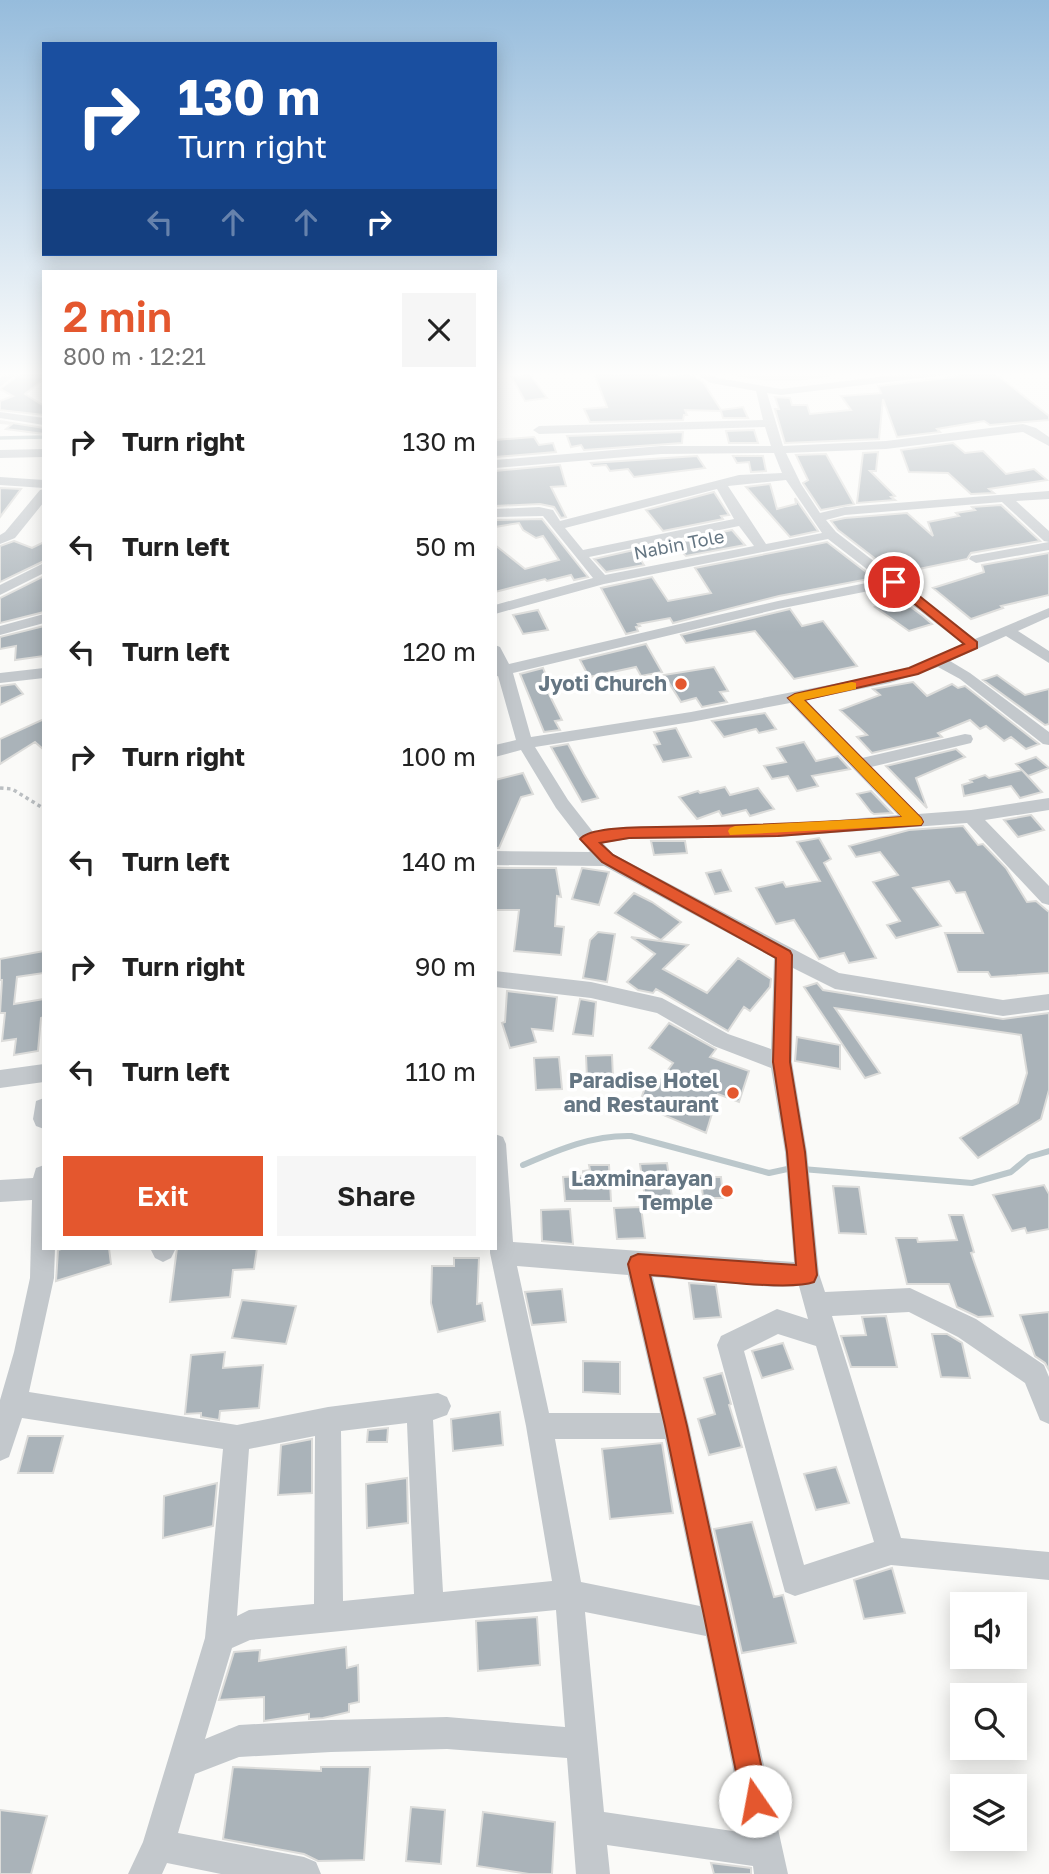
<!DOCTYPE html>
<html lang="en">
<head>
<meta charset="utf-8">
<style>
	body { margin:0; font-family:"Golos Text",sans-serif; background:#f6f6f6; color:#222; height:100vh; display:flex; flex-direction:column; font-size:26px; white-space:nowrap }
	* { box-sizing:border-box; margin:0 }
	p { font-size:23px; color:#767676 }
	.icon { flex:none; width:38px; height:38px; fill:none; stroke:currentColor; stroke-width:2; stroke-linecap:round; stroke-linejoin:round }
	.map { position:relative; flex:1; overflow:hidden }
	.details { position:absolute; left:42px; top:270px; width:455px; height:980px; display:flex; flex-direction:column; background:#fff; border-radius:0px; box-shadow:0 4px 18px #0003 }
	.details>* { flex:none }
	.hud { position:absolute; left:42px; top:42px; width:455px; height:214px; border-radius:0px; box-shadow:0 4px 18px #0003; background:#1a4fa0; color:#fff; overflow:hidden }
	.controls { position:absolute; left:950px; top:1592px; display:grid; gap:14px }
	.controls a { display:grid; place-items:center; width:77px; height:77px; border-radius:0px; background:#fff; box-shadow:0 4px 18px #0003; font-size:35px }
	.pin { position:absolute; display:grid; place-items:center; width:60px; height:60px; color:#fff; margin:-30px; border:4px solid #fff; border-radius:50%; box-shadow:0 2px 7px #0007 }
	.me { position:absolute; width:77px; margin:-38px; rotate:348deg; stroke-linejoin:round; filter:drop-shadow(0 0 5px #0008) }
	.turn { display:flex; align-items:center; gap:24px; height:147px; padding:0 21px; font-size:32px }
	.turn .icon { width:91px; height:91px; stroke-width:2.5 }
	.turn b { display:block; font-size:49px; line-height:60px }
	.lanes { display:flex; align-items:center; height:66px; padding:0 21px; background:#0003; justify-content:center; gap:35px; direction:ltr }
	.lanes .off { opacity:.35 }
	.round { display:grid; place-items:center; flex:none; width:74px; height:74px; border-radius:0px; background:#f6f6f6 }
	.overview { display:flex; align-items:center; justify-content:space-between; height:119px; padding:0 21px }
	h1 { font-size:42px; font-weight:600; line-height:52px; color:#e4572e }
	.cta { display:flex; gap:14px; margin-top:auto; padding:14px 21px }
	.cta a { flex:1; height:80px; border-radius:0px; background:#e4572e; color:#fff; font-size:28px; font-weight:600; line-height:80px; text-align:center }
	.cta a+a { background:#f6f6f6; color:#222 }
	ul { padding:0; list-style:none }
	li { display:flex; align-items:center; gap:21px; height:105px; padding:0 21px }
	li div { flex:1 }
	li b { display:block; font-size:26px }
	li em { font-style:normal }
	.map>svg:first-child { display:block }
	.green { fill:#dadfd7 }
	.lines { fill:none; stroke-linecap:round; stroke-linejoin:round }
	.stream-far1 { stroke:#bbc7cb; stroke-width:3.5 }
	.stream { stroke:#bbc7cb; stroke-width:6 }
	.building { fill:#aab3b9; stroke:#dcdcda; stroke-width:2 }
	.path { stroke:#bbbfc2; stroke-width:3.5; stroke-dasharray:3.5 3.5; stroke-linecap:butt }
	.minor { fill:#c3c8cc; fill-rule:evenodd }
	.route { fill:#e4572e; stroke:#94391e; stroke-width:2 }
	.slow { fill:#f59e0b }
	.poi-dot { fill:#e4572e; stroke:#fff; stroke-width:2.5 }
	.labels { text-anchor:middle; stroke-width:7; stroke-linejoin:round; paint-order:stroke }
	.far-street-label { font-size:18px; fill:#657683; stroke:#fff }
	.poi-label { font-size:21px; font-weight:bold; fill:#657683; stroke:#fff; text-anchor:end }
</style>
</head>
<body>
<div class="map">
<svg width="1049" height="1874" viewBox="0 0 1049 1874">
	<rect width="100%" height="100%" fill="#fafaf8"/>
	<path class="green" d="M725 371H836V374C816 383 744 384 725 371Z"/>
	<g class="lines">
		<path class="stream-far1" d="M0 438 44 437"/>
		<path class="stream" d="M523 1165C558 1150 592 1135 631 1136L769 1173 792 1168
			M802 1169 972 1183 1011 1172 1029 1157 1049 1151"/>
	</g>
	<path class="building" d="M24 371H44V379L25 394 44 406V415L0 410V401L13 396 0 389Z
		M614 371 615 374 657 371 662 377 689 373 703 382 721 410 743 407 748 418H723L721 411 685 410 687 415H684L683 420 590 422 584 409 607 407 594 373Z
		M992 371 1049 416V420L990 425 984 421 937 429 940 432 897 437 883 399 879 439 785 443 775 409H779L775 397 790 398 792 405H807L810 414 851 410 841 396 881 393 878 386 954 377 961 372Z
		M529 373 547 398 525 401 511 376Z
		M0 421 44 428V434L6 429 12 424 0 423Z
		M754 430 758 443H729L726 431Z
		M683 432 682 443 584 450 581 445 571 447 567 436Z
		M534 437 539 445 553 443 556 452 495 457V440Z
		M953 443 965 453 983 451 1006 474 1034 469 1047 480 989 489 994 493 971 494 948 473 909 472 901 450Z
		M878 452 876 471H870L895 496 891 497 895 500 857 503 863 453Z
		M826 454 854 504 821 510 803 483 808 480 796 455Z
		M697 456 705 468 634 477 628 469 610 471 606 465 593 466 591 463Z
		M733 456H763L766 471 751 472 749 462 737 463Z
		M560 465 566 486 551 487 566 517 561 518 554 507 540 504 495 506V471Z
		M770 484 777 509 796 504 795 498 818 531 790 537 746 487Z
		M0 488 21 489 0 517Z
		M714 492 729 515 721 516 723 519 663 531 646 510Z
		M1001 505 1040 541 971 553 967 559 895 574 838 530 831 521 845 518 907 513 933 536 928 522 959 516 956 513 975 510 972 507Z
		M542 519 588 577 574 580 571 575 547 581 545 579 495 592V545L525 569 559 560 543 536 536 538 523 530 519 523 495 527V520Z
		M732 530 745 545 686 556 672 542Z
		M14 541 32 548 44 542V561L0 582V546Z
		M827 542 874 578 779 596 673 623 670 618 638 624 640 626 636 627 638 631 626 634 601 588 652 577 668 601 711 593 695 568Z
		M634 550 644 565 606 572 594 559Z
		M1049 553V595L1001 606 1003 608 971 619 933 588 984 572 982 565Z
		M44 576V612L0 623V598Z
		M900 599 923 616 932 624 909 631 875 607Z
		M790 609 802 626 823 621 857 666 794 679 755 631 686 643 681 635Z
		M538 610 548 630 523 634 513 615Z
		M44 626V656L15 660 16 646 0 649V637Z
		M646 644 662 672 641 676 636 667 589 677 580 660Z
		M714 667 728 691 720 692 727 702 702 707 696 698 681 702 664 675Z
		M543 668 549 683 544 684 562 720 555 721 560 730 544 732 520 674Z
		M997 675 1025 695 1049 689V724L1045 725 983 680Z
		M913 682 927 696 952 684 958 688 965 686 1039 744 1026 749 1011 737 1004 741 986 726 980 729 970 720 938 733 942 737 872 753 857 737 867 735 840 710 880 695 873 689Z
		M15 684 23 694 0 705V686Z
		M765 713 776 729 759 733 756 729 724 737 712 721Z
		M44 719V750L35 742 0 764V739Z
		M676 728 691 757 663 762 654 745 660 744 654 732Z
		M804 742 816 761 838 756 850 769 812 776 818 786 797 791 788 776 772 779 764 766 786 762 777 748Z
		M568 744 584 774 598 798 582 802 551 747Z
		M956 749 965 757 916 778 927 808 886 766Z
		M1036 757 1049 768 1028 776 1016 764Z
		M1022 770 1042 792 1020 798 1011 786 964 796 962 785 972 782 970 780 985 775 989 778Z
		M523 773 533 794 521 797 499 848H495V780Z
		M725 787 730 795 758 788 774 809 750 816 746 810 722 816 719 811 697 819 679 797 698 791 700 793Z
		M871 791 892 813 874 814 871 812 857 794Z
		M1031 815 1044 830 1018 837 1004 820Z
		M963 826 978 845 983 844 1006 868 1027 902 1036 901 1049 912V973L991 977 988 972H958L945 933H983L965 892 956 893 949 881 913 888 941 926 896 938 887 925 900 921 873 882 898 875 880 852 856 857 849 846 909 830Z
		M819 838 831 859 824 863 876 958 849 963 844 953 819 959 794 920 776 924 756 888 783 882 786 887 820 881 797 842Z
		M651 841H685L687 853 654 855Z
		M496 868H556L561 897 557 896 555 926 564 927 561 955 514 951 519 910H495Z
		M582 868 609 872 599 905 572 899Z
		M721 870 731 891 715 894 706 873Z
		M634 893 652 902 681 922 661 940 615 913Z
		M598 932 615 934 607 982 583 978 590 940Z
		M631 937 688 945 663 969 707 993 738 958 771 979 770 987 750 1011 744 1007 728 1031 656 989 653 993 638 990 627 982 655 954Z
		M44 951V973L17 977 14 1004 44 999V1017L41 1018 38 1051 14 1055 16 1039 2 1041 5 1013H0L2 980H0V959Z
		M817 983 823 990 1003 1019 1049 1013V1090L1041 1119 978 1158 960 1138 1018 1103 1027 1073 1021 1035 835 1008 880 1073 865 1078 804 987Z
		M507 991 557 997 553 1031 532 1029 536 1042 510 1048 502 1023 505 1022Z
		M580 999 596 1002 593 1036 573 1034Z
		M669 1023 716 1049 710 1057 749 1071 739 1102 718 1094 706 1133 661 1114 663 1107 641 1099 648 1079 659 1082 673 1063 649 1048Z
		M797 1037 840 1045V1069L795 1061Z
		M612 1055 613 1078H587L586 1056Z
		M559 1057 562 1089 536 1090 534 1058Z
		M667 1163 673 1204 646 1205 640 1164Z
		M589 1165H609L611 1201H565L563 1177 583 1176V1171L590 1170Z
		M701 1177H721L723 1198H703Z
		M1044 1185 1049 1194V1229L1027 1233 1025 1228 1012 1231 993 1195Z
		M833 1186 859 1187 866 1234 839 1233Z
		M641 1207 645 1238 617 1239 614 1208Z
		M570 1209 573 1244 542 1241 541 1210Z
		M949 1215H963L974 1252 971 1253 993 1316 978 1317 957 1307 949 1284H907L896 1238H917L918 1242 957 1240Z
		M64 1248H109L111 1264 56 1281 58 1250Z
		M177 1248H257L254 1269 233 1270 230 1297 170 1302Z
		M454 1258H479L477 1304 482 1303 485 1321 438 1332 431 1303 432 1266H454Z
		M689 1283 716 1285 721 1317 694 1319Z
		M562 1289 566 1322 532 1325 525 1292Z
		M242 1300 296 1306 286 1344 232 1338Z
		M1049 1312V1370L1045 1363 1035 1356 1020 1315Z
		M886 1316 897 1367H851L841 1336 866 1335 862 1317Z
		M932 1334H947L962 1343 970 1378 941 1377Z
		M783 1343 793 1369 762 1378 752 1351Z
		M225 1352 223 1368 263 1365 259 1408 220 1411 219 1420 201 1417V1413L185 1414 191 1355Z
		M583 1361 620 1362V1394L583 1392Z
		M722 1373 731 1404 729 1405 742 1447 709 1455 698 1419 715 1414 704 1378Z
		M500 1412 503 1445 453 1451 451 1419Z
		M388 1428 387 1442H367L368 1430Z
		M28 1436H63L53 1473H18Z
		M312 1439V1493L278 1495 281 1445Z
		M662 1443 673 1513 610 1519 602 1449Z
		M836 1467 849 1503 816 1510 804 1474Z
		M407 1478 408 1523 367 1528 366 1484Z
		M217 1483 213 1526 163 1538 164 1496Z
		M752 1522 774 1597 783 1595 796 1643 742 1653 714 1529Z
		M892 1568 905 1613 864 1619 854 1580Z
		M537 1617 540 1665 478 1671 476 1621Z
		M346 1647 347 1668 358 1665 359 1702 349 1704V1712L323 1718 309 1719V1714L264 1721V1697L219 1700 234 1652 260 1650 259 1661Z
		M233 1767 321 1771V1767H370L364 1860 318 1861 304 1854 223 1839Z
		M411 1807 445 1810 441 1864 406 1861Z
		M0 1810 47 1816 31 1874H0Z
		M483 1812 555 1822 552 1874H529L477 1866Z
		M711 1863 751 1868V1874H714Z"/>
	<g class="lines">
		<path class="path" d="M0 788 12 789 43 808"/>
		<path class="minor" d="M9 371H21L0 387V378Z
			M690 371H704L718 378 781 389 927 371H959L954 374 781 395 767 393 783 446 886 441 1023 424 1036 428 1049 437V446L1023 432 886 449 786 453 801 484 820 513 845 507 1049 491V499L1016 501 1049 531V550L976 563 969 559 971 556 1049 542 1044 541 1002 502 845 515 826 520 836 532 975 639 1049 608V617L1018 631 1049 651V663L1006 636 950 661 970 673 1049 732V745L1043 744 960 679 938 667 890 683 806 700 862 758 965 734 971 735 973 739 971 743 871 767 918 814 971 810 1049 798V810L985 820 1049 886V905L1042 903 967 823 778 837 629 839 603 843 613 854 839 973 1003 1000 1049 994V1010L1003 1016 835 989 793 968 792 1062 807 1152 819 1274 825 1292 910 1288 976 1319 1044 1365 1049 1377V1424L1040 1420 1025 1383 958 1337 909 1312 832 1316 901 1538 1049 1552V1580L891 1565 795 1596 785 1592 717 1345 721 1336 777 1309 808 1319 799 1286 774 1287 653 1277 689 1426 788 1874H754L753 1866 607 1845 610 1874H576L567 1758 447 1749 331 1752 239 1757 195 1774 178 1833 304 1857 316 1862 321 1874H221L167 1863 162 1874H128L143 1842 205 1638 223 1449 22 1418 9 1457 0 1461V1400L14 1352 30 1278 32 1200 0 1202V1180L33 1178 36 1168 44 1165V1248H55L54 1278 29 1392 237 1425 328 1407 438 1393 447 1397 451 1406 447 1415 433 1420 443 1592 552 1581 526 1426 490 1253V1248H495V1134L503 1137 506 1144 513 1242 794 1262 785 1152 771 1068 714 1046 657 1013 591 998 495 987V971L591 982 662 998 728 1034 771 1049 774 958 604 866 495 865V851L590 852 556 808 521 750 495 757V745L516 740 498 676 495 677V645L500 647 509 664 778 601 881 580 828 539 604 584 495 614V605L593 578 543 516 495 517V509L539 507 553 510 560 521 739 475 782 473 774 453 661 454 495 468V460L661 446H771L765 427 539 434 533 430 539 426 763 420 756 391 711 383ZM786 480 822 533 766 544 728 486ZM717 489 734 519 583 550 565 528ZM739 526 754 546 605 575 589 557ZM889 587 963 644 908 669 890 673 691 712 531 737 513 673 778 609ZM790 703 898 815 778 825 629 827 593 832 568 800 535 747 691 722ZM517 1266 628 1275 660 1413H549ZM778 1334 816 1346 874 1542 804 1565 744 1351ZM407 1423 414 1594 343 1601 341 1431ZM315 1436 314 1604 249 1610 237 1616 249 1449ZM555 1439H665L700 1606 581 1582ZM556 1610 565 1727 447 1717 331 1720 239 1725 205 1739 232 1648 250 1640ZM585 1612 706 1636 746 1833 604 1812Z
			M0 412 44 418V425L0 418Z
			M44 449V457L0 458V450Z
			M0 477 44 480V488L0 485Z
			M44 489V502L15 538 0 544V535L5 532 40 490Z
			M44 563V573L0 595V585Z
			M44 614V623L0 635V626Z
			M44 668V678L0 683V673Z
			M44 1064V1082L0 1088V1070Z
			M44 1098V1129L36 1126 33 1119 36 1101Z
			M150 1248H174L175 1250 171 1258 163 1262 155 1258Z"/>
	</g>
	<linearGradient id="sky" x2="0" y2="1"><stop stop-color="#96bcdc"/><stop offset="0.59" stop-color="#fdfdfc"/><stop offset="1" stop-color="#fdfdfc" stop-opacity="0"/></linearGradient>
	<rect width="1049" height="633" fill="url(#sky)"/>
	<path class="route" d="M890 579H898L977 642V648L918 674 804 700 921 818 923 822 921 825 778 836 629 838 600 843 613 855 790 951 792 955 790 1062 805 1152 817 1275 814 1282C788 1292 684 1277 650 1275L687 1426 769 1801 765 1811 755 1815 746 1811 742 1801 665 1426 628 1264 631 1257 638 1254 796 1265 787 1152 773 1062 776 958 602 862 580 839C589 827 641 827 657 827 739 826 821 823 903 817L788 698 795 694 909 668 964 644 890 584Z"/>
	<path class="slow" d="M852 682 856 683V689L804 700 921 818 923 822 921 825 730 835 728 831 730 828 735 826 902 817 788 698 795 694Z"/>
	<g class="poi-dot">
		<circle cx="681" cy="684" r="7"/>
		<circle cx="733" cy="1093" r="7"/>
		<circle cx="727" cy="1191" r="7"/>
	</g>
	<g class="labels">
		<g class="far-street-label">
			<text transform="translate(679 545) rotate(-11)" y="6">Nabin Tole</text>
		</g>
		<g class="poi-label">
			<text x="667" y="691">Jyoti Church</text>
			<text x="719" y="1088">Paradise Hotel<tspan x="719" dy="24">and Restaurant</tspan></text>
			<text x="713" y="1186">Laxminarayan<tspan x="713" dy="24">Temple</tspan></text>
		</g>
	</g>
</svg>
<div class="controls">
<a><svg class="icon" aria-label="sound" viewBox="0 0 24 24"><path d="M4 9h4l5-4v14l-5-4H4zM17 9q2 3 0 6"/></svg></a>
<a><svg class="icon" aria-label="search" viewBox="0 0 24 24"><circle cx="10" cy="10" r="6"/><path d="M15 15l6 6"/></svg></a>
<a><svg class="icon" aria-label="layers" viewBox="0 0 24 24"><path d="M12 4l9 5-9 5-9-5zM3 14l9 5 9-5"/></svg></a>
</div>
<div class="pin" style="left:894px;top:582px;background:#d93025"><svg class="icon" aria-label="arrive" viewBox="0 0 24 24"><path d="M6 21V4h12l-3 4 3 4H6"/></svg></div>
<svg class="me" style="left:755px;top:1801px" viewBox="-20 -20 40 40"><circle r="19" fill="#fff"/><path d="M0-13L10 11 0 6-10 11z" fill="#e4572e"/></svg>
<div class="hud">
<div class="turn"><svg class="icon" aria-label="right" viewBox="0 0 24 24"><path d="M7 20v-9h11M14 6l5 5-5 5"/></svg><div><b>130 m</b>Turn right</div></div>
<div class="lanes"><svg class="icon off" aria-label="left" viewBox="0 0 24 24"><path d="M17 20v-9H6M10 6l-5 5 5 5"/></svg><svg class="icon off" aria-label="ahead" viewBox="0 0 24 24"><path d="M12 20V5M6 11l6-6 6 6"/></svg><svg class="icon off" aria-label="ahead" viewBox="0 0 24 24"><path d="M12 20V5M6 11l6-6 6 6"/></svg><svg class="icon" aria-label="right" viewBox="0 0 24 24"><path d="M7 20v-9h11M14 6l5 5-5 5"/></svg></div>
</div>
<section class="details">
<div class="overview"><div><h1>2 min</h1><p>800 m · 12:21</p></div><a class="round"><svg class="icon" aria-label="close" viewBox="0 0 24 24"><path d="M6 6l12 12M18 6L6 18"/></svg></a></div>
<ul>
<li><svg class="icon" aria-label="right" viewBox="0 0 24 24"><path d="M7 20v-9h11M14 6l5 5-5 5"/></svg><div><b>Turn right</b></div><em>130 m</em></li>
<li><svg class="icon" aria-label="left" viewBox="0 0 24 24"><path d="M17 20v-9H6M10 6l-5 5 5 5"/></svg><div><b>Turn left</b></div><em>50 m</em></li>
<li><svg class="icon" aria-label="left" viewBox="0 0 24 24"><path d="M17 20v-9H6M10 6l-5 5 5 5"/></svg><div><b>Turn left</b></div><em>120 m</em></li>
<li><svg class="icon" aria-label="right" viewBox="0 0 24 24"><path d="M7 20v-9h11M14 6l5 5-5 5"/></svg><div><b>Turn right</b></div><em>100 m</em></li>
<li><svg class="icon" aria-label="left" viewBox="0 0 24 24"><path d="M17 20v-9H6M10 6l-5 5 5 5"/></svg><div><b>Turn left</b></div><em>140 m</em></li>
<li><svg class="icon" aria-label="right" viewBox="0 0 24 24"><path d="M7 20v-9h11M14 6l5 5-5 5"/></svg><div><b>Turn right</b></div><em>90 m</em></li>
<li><svg class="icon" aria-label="left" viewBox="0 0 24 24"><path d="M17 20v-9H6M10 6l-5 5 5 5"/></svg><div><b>Turn left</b></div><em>110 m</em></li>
</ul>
<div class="cta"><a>Exit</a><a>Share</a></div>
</section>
</div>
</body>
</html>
